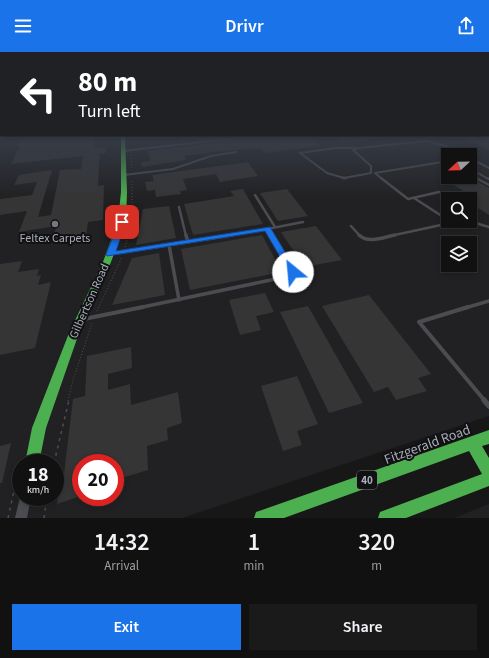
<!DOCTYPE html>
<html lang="en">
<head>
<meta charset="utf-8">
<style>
	body { margin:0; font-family:"Source Sans 3",sans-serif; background:#1a1a1a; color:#f1f3f6; height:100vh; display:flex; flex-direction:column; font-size:15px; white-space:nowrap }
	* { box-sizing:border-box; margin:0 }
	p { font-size:13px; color:#9c9d9f }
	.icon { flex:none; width:22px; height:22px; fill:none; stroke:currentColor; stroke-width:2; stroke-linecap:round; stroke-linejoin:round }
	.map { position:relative; height:466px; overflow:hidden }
	.details { display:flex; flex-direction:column; background:#111; flex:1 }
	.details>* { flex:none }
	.guide { position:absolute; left:0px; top:0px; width:489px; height:84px; box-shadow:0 2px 6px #0003,0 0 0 1px #303131; background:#202124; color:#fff; overflow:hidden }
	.needle { width:26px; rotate:248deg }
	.tools { position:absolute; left:441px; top:96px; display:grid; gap:8px }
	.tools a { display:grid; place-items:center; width:36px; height:36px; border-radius:0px; background:#111; box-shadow:0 2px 6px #0003,0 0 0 1px #303131; font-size:20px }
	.speed { position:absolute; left:12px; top:402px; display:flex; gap:8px; font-size:20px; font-weight:700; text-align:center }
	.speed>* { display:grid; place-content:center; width:52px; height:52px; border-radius:50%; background:#111; box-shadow:0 2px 6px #0003,0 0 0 1px #303131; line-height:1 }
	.speed small { font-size:10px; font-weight:400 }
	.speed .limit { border:6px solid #d22; background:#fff; color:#111 }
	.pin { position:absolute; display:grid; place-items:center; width:34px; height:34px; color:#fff; margin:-17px; border-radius:8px; box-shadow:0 2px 6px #0006 }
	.me { position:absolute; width:44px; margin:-22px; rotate:332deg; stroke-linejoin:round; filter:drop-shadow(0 0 3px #0008) }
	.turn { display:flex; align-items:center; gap:14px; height:84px; padding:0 12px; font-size:18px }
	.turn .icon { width:52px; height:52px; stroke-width:2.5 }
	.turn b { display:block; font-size:28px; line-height:34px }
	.eta { display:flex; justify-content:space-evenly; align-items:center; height:68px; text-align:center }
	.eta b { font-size:24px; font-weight:600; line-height:28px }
	.cta { display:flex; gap:8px; margin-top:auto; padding:8px 12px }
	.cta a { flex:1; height:46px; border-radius:0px; background:#1a73e8; color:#fff; font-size:16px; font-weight:600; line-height:46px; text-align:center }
	.cta a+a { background:#1a1a1a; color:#f1f3f6 }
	header { display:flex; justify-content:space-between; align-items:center; height:52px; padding:0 12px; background:#1a73e8; color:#fff; font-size:18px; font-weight:600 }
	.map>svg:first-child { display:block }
	.built { fill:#212123; fill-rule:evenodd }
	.building { fill:#353536 }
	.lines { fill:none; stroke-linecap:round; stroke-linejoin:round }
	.path-far1 { stroke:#4d4e52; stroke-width:1; stroke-dasharray:1 2; stroke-linecap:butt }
	.path { stroke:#4d4e52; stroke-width:1.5; stroke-dasharray:3 4.5; stroke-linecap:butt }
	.lane-far4 { stroke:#4b4c50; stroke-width:2 }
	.lane-far3 { stroke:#4b4c50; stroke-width:2.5 }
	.lane-far2 { stroke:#4b4c50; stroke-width:3.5 }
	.lane-far1 { stroke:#4b4c50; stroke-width:4 }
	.lane { stroke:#4b4c50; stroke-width:5.5 }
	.street { fill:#4b4c50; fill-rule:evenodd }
	.fast { fill:#4caf50; fill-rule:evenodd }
	.route { fill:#1a73e8; stroke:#114b97 }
	.poi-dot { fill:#757880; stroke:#111113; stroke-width:1.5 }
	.labels { text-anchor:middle; stroke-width:4; stroke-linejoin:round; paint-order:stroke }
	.shield { fill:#111113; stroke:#7b7e86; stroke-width:1 }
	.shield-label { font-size:11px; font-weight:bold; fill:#a8adb8 }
	.poi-label { font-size:12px; fill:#a8adb8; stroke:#111113 }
	.street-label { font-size:12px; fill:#a8adb8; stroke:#111113 }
	.near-street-label { font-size:14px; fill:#a8adb8; stroke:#111113 }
</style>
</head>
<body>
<header><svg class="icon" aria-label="menu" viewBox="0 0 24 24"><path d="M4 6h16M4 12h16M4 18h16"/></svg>Drivr<svg class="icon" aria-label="share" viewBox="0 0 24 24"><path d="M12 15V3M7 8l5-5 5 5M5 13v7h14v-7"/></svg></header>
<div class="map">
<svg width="489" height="466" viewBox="0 0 489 466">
	<rect width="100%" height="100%" fill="#171717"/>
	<path class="built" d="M0 82 1 83H488L489 82V364L182 466H0ZM448 103H470V125H448ZM448 147H470V169H448ZM448 191H470V213H448ZM21 411H55V445H21ZM81 411H115V445H81Z
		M489 452V466H454Z"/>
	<path class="building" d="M24 83H95L94 96 106 95V101L100 102 99 111 98 134 104 133 103 168 88 170 86 184 53 189 56 174 19 180 27 159 0 163V147L32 143 37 130 14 133 19 123 52 118 38 165 51 163 60 118 81 117 83 104 11 112 20 94H16Z
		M204 83H309L321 94 265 101 261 96 213 100 185 104 186 108 142 115 141 110 150 109 148 99 229 89 231 88 229 85 198 88 206 86Z
		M332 83H383V86L343 91Z
		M458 83H489V98Z
		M248 110 258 124 220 130 216 122 183 127 187 138 180 139 181 142 156 145 155 138 147 139 145 130 154 129 152 123Z
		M474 128 489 136V163L478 156 470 158V147H455V144L468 142 454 133Z
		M243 137 263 172 193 183 184 152 234 144 230 139Z
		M287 137 308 164 278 169 260 141Z
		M169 154 176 186 136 193 143 157Z
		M316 174 342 208 304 215 281 180Z
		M262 183 282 220 190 238 181 197Z
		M159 201 165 243 112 253 132 206Z
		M22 209 18 220 39 217 37 224 41 223 38 233 51 230 35 296 0 303V212Z
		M265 241 274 260 256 264 261 278 240 283 229 248Z
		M369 243 431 322 418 326 427 339 396 348 388 335 374 340 322 254Z
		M308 254 363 351 329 361 280 260Z
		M131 295 132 316 108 322V338L130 332 131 353 178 340 182 371 167 376 168 388 147 394 148 418 115 428V411H81V444L57 452 60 424 64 422 73 347 85 344 87 304Z
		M297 324 318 372 297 379 302 393 283 399 261 334Z
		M11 391 2 431H0V394Z"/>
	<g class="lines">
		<path class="path-far1" d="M131 103 132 118
			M125 195 132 170V127
			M97 259 122 205
			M68 349 73 328 92 271"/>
		<path class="path" d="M54 411 69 348
			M8 466 15 434
			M44 466 47 445"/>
		<path class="lane-far4" d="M15 83 14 85 19 84
			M335 96H359L353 98 371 114V121L344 126 327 121 300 101Z
			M359 96 427 89 446 94 463 103
			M123 99 229 87
			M470 106 489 116
			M470 116 488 127
			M470 122 478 127
			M124 123 173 117 211 104 236 100
			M382 127 375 121 448 109"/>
		<path class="lane-far3" d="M343 126H346
			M381 126 408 147 439 140
			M476 126 489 133
			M487 126 489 127
			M255 143 275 175
			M414 146 448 168
			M179 155 186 184
			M469 169 489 175
			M351 174 360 184
			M267 177 303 170
			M225 184 267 177 271 184
			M390 184 441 173 447 168"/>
		<path class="lane-far2" d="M186 183 188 190
			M359 183C368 192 384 185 395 183
			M169 193 179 248
			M110 202 232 183
			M138 256 290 224 293 220 270 183
			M465 256 489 249"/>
		<path class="lane-far1" d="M468 255 419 270 485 349
			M84 267 143 255"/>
		<path class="lane" d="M484 348 489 354"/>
		<path class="street" d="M21 441V445H31L27 466H15Z"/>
		<path class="fast" d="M121 83H125L127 140 126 169 111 210 79 281 46 376 39 411H25L32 376 69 281 103 210 118 169 121 140Z
			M489 378V392L482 394 489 406V434L406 466H378L380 460 482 422 469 399 284 466H254L256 460 262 458Z"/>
	</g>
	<linearGradient id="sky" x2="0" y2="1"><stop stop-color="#0d0d0d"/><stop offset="0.56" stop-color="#363c47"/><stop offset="1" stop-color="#363c47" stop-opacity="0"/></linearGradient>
	<rect width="489" height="147" fill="url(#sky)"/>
	<path class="route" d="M120 168 126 170 116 199 270 175 297 220 293 223 290 222 265 179 107 204 106 202Z"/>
	<circle class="poi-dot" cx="55" cy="172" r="4"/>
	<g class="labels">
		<rect class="shield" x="357" y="419" width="20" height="18" rx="3"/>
		<g class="shield-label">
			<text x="367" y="432">40</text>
		</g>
		<g class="poi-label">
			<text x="55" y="190">Feltex Carpets</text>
		</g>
		<g class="street-label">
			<text transform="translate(89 249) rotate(-66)" y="4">Gilbertson Road</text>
		</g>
		<g class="near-street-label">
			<text transform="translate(427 392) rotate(-20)" y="5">Fitzgerald Road</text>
		</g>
	</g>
</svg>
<div class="tools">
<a><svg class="needle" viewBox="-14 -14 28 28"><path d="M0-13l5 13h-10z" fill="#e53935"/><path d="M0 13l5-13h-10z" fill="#9c9d9f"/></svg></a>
<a><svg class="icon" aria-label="search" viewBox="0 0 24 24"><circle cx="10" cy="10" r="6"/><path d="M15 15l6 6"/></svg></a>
<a><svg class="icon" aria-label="layers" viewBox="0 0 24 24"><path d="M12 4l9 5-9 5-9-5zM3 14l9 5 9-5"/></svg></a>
</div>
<div class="speed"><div>18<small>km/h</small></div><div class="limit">20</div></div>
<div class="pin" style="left:122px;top:170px;background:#d93025"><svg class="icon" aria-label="arrive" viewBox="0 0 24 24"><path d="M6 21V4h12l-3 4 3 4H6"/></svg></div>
<svg class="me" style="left:293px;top:220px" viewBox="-20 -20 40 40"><circle r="19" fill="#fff"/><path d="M0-13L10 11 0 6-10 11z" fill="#1a73e8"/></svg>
<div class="guide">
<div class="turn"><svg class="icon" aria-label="left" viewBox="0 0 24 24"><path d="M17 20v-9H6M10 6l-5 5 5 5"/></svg><div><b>80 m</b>Turn left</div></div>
</div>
</div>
<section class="details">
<div class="eta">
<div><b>14:32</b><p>Arrival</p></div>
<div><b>1</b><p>min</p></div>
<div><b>320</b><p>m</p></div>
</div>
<div class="cta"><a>Exit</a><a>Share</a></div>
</section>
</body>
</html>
